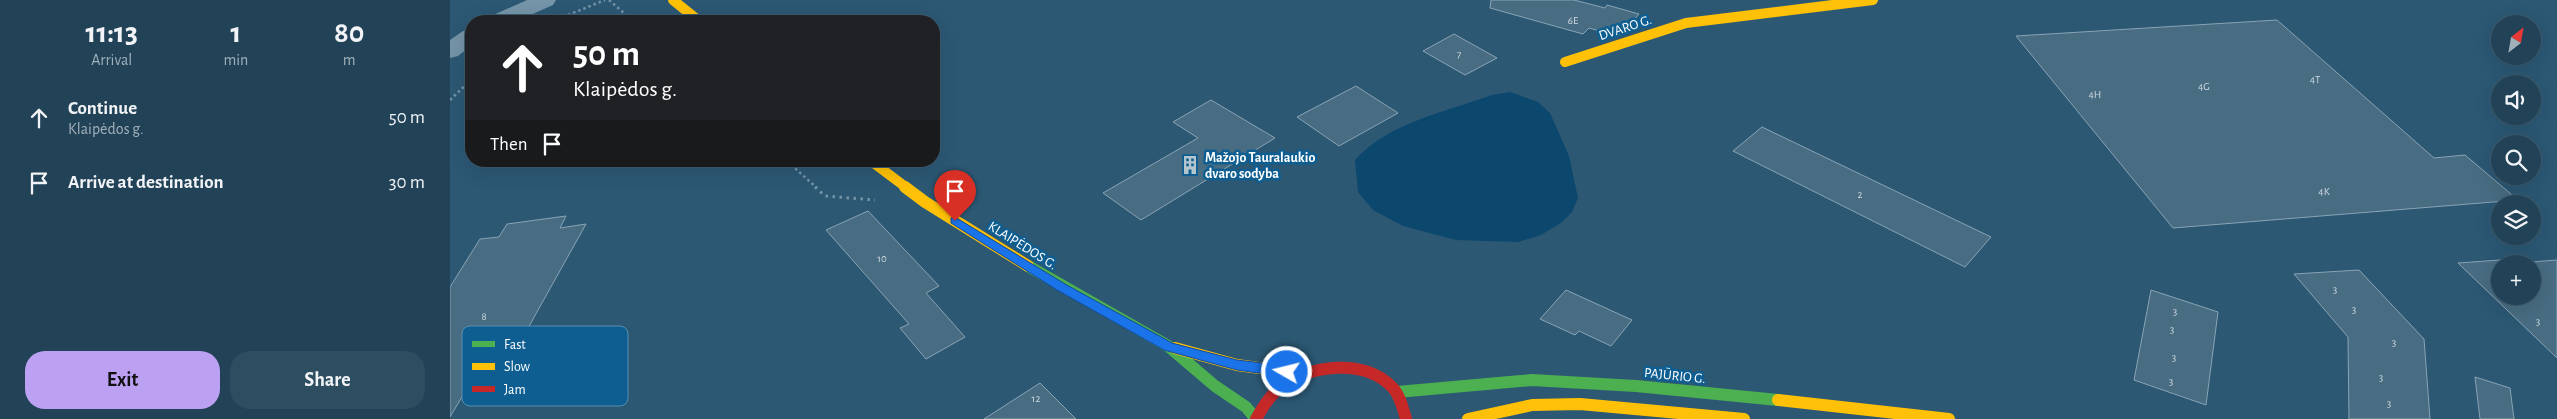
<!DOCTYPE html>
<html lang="en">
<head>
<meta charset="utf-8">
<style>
	body { margin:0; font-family:"Alegreya Sans",sans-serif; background:#2d4d61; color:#f1f3f6; height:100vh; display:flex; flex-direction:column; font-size:19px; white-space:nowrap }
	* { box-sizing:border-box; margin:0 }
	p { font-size:16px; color:#a2b0ba }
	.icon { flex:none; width:28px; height:28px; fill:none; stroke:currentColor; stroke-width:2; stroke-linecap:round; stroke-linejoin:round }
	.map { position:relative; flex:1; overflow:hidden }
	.side { display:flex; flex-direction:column; background:#214257; width:450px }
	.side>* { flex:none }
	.hud { position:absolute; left:15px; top:15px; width:475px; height:152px; border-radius:20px; box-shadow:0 5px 20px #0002,0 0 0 1px #3e5b6d; background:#202124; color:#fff; overflow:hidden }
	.needle { width:32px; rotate:31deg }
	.fabs { position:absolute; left:2041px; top:15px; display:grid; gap:10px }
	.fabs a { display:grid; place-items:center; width:50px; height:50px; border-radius:50%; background:#214257; box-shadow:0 5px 20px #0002,0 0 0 1px #3e5b6d; font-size:25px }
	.pin { position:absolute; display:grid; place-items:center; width:42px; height:42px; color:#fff; margin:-51px -21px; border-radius:50% 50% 50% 0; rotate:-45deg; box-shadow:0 0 5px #0007 }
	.pin .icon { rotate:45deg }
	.me { position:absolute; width:55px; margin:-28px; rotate:278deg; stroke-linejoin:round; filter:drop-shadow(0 0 4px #0008) }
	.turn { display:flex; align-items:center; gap:18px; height:105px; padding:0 25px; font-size:22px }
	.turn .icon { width:65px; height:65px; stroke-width:2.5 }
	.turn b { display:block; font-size:35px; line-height:42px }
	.then { display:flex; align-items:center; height:48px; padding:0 25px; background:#0003; gap:10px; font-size:19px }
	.eta { display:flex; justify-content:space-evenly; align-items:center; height:85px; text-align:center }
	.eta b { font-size:30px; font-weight:700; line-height:35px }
	.button { display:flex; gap:10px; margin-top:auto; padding:10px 25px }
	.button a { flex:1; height:58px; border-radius:20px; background:#bca0f2; color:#111; font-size:20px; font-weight:700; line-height:58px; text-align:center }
	.button a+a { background:#2d4d61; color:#f1f3f6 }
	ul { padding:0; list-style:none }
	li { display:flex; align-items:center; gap:15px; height:65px; padding:0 25px }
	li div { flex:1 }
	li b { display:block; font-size:19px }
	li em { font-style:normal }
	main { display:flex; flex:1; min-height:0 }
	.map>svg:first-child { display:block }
	.water { fill:#0c476e }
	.building { fill:#486c82; stroke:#89a4b5; fill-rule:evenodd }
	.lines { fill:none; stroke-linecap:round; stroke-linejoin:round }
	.path-far1 { stroke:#7494a7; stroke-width:2.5; stroke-dasharray:2.5 3; stroke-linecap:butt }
	.path { stroke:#7494a7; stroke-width:3; stroke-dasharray:2.5 4.5; stroke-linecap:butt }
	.street { fill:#7494a7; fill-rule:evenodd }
	.fast { stroke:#4caf50; stroke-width:12 }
	.slow-far1 { stroke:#ffc107; stroke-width:10 }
	.slow { stroke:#ffc107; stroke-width:12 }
	.jam { stroke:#c62828; stroke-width:12 }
	.route { fill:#1a73e8; stroke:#114b97 }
	.labels { text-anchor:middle; stroke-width:5; stroke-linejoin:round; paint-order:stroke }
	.number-label { font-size:11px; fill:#d1dae0 }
	.street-label { font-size:14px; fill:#fff; stroke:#0f5e91 }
	.poi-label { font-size:14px; font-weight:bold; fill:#fff; stroke:#0f5e91; text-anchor:start }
	.key { fill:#0f5e91; stroke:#578eb2; stroke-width:1 }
	.key-label { font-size:14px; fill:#fff }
</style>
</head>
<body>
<main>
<section class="side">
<div class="eta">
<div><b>11:13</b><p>Arrival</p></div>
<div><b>1</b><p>min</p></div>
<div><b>80</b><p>m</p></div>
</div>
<ul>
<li><svg class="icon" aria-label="ahead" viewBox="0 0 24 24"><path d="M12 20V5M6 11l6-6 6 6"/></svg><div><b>Continue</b><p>Klaipėdos g.</p></div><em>50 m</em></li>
<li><svg class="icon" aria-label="arrive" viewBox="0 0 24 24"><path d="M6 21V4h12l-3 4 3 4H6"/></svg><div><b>Arrive at destination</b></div><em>30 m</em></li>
</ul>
<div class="button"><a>Exit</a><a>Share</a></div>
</section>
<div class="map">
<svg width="2107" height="419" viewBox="0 0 2107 419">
	<rect width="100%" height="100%" fill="#2c5874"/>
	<path class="water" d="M1060 92 1088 102 1100 113 1119 156 1128 198 1122 212 1111 223 1091 235 1068 242 1006 240 953 226 923 210 908 192 905 160C939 122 996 112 1042 95Z"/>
	<path class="building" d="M1041 0H1124L1155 8 1157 5 1189 14 1172 34 1167 36 1139 28 1133 34 1040 8Z
		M1827 20 1984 158 2015 155 2068 200 1723 228 1566 36Z
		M1004 34 1047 58 1015 75 973 51Z
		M906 86 948 113 889 146 847 117Z
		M761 100 825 138 691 220 653 193 748 138 723 122Z
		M1312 127 1541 237 1515 267 1283 151Z
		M418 211 489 286 476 293 515 337 476 359 450 328 459 324 376 230Z
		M116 216 110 228 136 224 58 364 29 368 0 417V287L30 239 49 237 57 224Z
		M2064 259 2068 263 2107 260V358L2008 263ZM2050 264H2082V296H2050Z
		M1909 270 1974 339 1980 419H1899L1898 337 1844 274Z
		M1116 290 1182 320 1161 346 1129 331 1125 335 1090 319Z
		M1701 290 1768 312 1756 405 1684 380Z
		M2025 377 2060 388 2064 419H2030Z
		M590 383 626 419H534Z"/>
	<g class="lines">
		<path class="path-far1" d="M159 0 183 21
			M118 15 155 0
			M0 100 21 80
			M337 161 367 188"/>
		<path class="path" d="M365 187 375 196 425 200"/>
		<path class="street" d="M77 0H106L103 5 67 21H38L41 16Z
			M21 29V46L8 56 0 58V40L13 31Z"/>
		<path class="fast" d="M578 266 718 346 765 386 796 407 806 419
			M947 392 1082 380 1186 386 1328 400"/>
		<path class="slow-far1" d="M223 0 249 21
			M1115 62 1236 23 1423 0
			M421 161 457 188"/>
		<path class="slow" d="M455 187 475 202 578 266
			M725 348 787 365 854 374
			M1328 400 1499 419
			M1018 419 1082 405 1130 404 1294 419"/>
		<path class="jam" d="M806 419C812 408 819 397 829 388 858 365 915 357 943 388 950 396 953 408 956 419"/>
	</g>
	<path class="route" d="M505 217 615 284 722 343 787 360 837 366 843 372 837 377 787 370 714 350 607 290 501 223V218Z"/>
	<defs>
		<g id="building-bare" transform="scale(1.5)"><path d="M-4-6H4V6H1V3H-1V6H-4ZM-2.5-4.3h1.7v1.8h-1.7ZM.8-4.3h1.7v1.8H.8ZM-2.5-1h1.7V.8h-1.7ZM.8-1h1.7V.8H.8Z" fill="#b5c5ce" stroke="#0f5e91" stroke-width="2.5" paint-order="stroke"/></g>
	</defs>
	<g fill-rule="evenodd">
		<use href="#building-bare" x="740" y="165"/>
	</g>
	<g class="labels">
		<g class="number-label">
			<text x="1123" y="24">6E</text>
			<text x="1009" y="58">7</text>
			<text x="1865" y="83">4T</text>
			<text x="1754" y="90">4G</text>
			<text x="1645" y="98">4H</text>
			<text x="1874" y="195">4K</text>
			<text x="1410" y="198">2</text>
			<text x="432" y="262">10</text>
			<text x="1885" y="293">3</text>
			<text x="1904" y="313">3</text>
			<text x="1725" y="315">3</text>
			<text x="34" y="320">8</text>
			<text x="2088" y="325">3</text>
			<text x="1722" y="333">3</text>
			<text x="1944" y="346">3</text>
			<text x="1724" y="361">3</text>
			<text x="1931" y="381">3</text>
			<text x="1721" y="385">3</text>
			<text x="586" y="402">12</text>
			<text x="1939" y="407">3</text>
		</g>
		<g class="street-label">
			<text transform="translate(1175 27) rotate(-18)" y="5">DVARO G.</text>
			<text transform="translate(573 245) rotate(32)" y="5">KLAIPĖDOS G.</text>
			<text transform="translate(1225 375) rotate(6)" y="5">PAJŪRIO G.</text>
		</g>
		<g class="poi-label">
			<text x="755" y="162">Mažojo Tauralaukio<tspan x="755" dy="16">dvaro sodyba</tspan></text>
		</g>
	</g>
	<rect x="12" y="326" width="166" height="80" rx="8" class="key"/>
	<rect x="22" y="341" width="23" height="6" fill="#4caf50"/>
	<rect x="22" y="363" width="23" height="7" fill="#ffc107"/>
	<rect x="22" y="386" width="23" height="6" fill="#c62828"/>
	<g class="key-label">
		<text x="54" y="349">Fast</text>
		<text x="54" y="371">Slow</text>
		<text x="54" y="394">Jam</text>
	</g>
</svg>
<div class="fabs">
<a><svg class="needle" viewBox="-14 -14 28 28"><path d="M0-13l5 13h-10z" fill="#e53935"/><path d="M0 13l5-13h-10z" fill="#a2b0ba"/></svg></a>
<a><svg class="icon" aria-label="sound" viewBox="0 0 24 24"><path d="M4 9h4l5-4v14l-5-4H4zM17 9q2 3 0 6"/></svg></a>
<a><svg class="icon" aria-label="search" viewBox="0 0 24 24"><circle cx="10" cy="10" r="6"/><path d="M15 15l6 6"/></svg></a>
<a><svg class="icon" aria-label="layers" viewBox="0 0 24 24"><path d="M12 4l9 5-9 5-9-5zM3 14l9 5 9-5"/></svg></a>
<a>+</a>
</div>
<div class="pin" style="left:505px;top:221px;background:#d93025"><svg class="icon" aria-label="arrive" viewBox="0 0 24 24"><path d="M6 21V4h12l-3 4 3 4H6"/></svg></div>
<svg class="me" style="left:837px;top:372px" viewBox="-20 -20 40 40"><circle r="17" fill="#1a73e8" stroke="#fff" stroke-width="3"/><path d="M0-11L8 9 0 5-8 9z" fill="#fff"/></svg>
<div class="hud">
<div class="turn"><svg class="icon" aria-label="ahead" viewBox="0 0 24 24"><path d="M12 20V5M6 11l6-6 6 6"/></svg><div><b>50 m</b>Klaipėdos g.</div></div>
<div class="then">Then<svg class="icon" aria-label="arrive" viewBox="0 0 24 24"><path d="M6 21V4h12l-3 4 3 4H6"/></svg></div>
</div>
</div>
</main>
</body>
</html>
